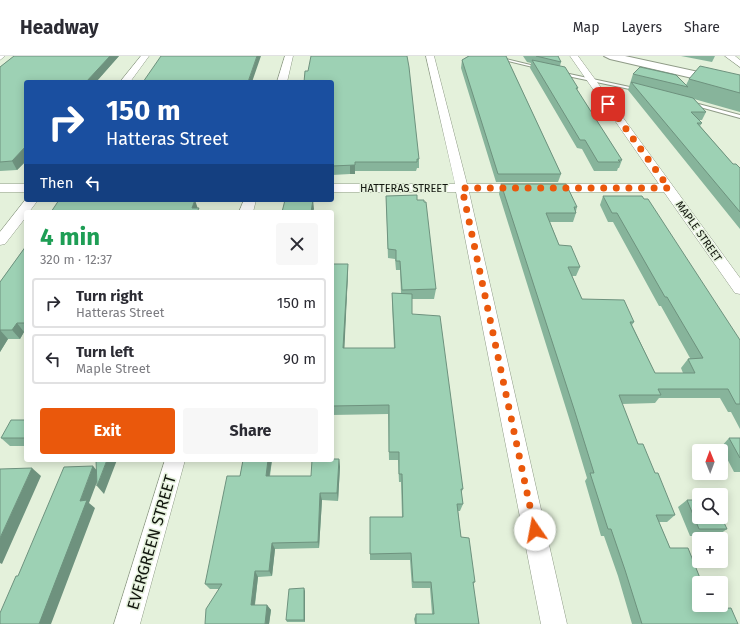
<!DOCTYPE html>
<html lang="en">
<head>
<meta charset="utf-8">
<style>
	body { margin:0; font-family:"Fira Sans",sans-serif; background:#f7f7f7; color:#2b2b33; height:100vh; display:flex; flex-direction:column; font-size:15px; white-space:nowrap }
	* { box-sizing:border-box; margin:0 }
	p { font-size:13px; color:#7c7c81 }
	.icon { flex:none; width:22px; height:22px; fill:none; stroke:currentColor; stroke-width:2; stroke-linecap:round; stroke-linejoin:round }
	.map { position:relative; flex:1; overflow:hidden }
	.side { position:absolute; left:24px; top:154px; width:310px; height:252px; display:flex; flex-direction:column; background:#fff; border-radius:4px; box-shadow:0 2px 10px #0003 }
	.side>* { flex:none }
	.banner { position:absolute; left:24px; top:24px; width:310px; height:122px; border-radius:4px; box-shadow:0 2px 10px #0003; background:#1a4fa0; color:#fff; overflow:hidden }
	.needle { width:26px; rotate:359deg }
	.fabs { position:absolute; left:692px; top:388px; display:grid; gap:8px }
	.fabs a { display:grid; place-items:center; width:36px; height:36px; border-radius:4px; background:#fff; box-shadow:0 2px 10px #0003; font-size:20px }
	.pin { position:absolute; display:grid; place-items:center; width:34px; height:34px; color:#fff; margin:-17px; border-radius:8px; box-shadow:0 2px 6px #0006 }
	.me { position:absolute; width:44px; margin:-22px; rotate:348deg; stroke-linejoin:round; filter:drop-shadow(0 0 3px #0008) }
	.turn { display:flex; align-items:center; gap:14px; height:84px; padding:0 16px; font-size:18px }
	.turn .icon { width:52px; height:52px; stroke-width:2.5 }
	.turn b { display:block; font-size:28px; line-height:34px }
	.then { display:flex; align-items:center; height:38px; padding:0 16px; background:#0003; gap:8px; font-size:15px }
	.round { display:grid; place-items:center; flex:none; width:42px; height:42px; border-radius:4px; background:#f7f7f7 }
	.overview { display:flex; align-items:center; justify-content:space-between; height:68px; padding:0 16px }
	h1 { font-size:24px; font-weight:700; line-height:30px; color:#1e9e55 }
	.action { display:flex; gap:8px; margin-top:auto; padding:8px 16px }
	.action a { flex:1; height:46px; border-radius:4px; background:#ea580c; color:#fff; font-size:16px; font-weight:700; line-height:46px; text-align:center }
	.action a+a { background:#f7f7f7; color:#2b2b33 }
	ul { padding:0; list-style:none }
	li { display:flex; align-items:center; gap:12px; height:50px; margin:0 8px 6px; padding:0 8px; border:2px solid #e1e1e2; border-radius:4px }
	li div { flex:1 }
	li b { display:block; font-size:15px }
	li em { font-style:normal }
	header { display:flex; align-items:center; gap:24px; box-sizing:border-box; height:56px; padding:0 20px; background:#fff; border-bottom:1px solid #e1e1e2 }
	header strong { font-size:19px }
	nav { display:flex; gap:22px; margin-inline-start:auto; font-size:14px }
	.map>svg:first-child { display:block }
	.lines { fill:none; stroke-linecap:round; stroke-linejoin:round }
	.service-casing { stroke:#8f9b87; stroke-width:2 }
	.minor-casing { stroke:#8f9b87; stroke-width:1 }
	.secondary-casing { stroke:#8f9b87; stroke-width:2 }
	.service { fill:#fff; fill-rule:evenodd }
	.minor { fill:#fff; fill-rule:evenodd }
	.secondary { fill:#fff; fill-rule:evenodd }
	.wall { fill:#87b49b }
	.shaded-wall { fill:#6e927e }
	.building { fill:#9dd1b4; stroke:#6e927e }
	.route { stroke:#ea580c; stroke-width:7; stroke-dasharray:0 12.6 }
	.labels { text-anchor:middle; stroke-width:3; stroke-linejoin:round; paint-order:stroke }
	.far-street-label { font-size:11px; fill:#11150e; stroke:#e4f1db }
	.near-street-label { font-size:16px; fill:#11150e; stroke:#e4f1db }
</style>
</head>
<body>
<header>
<strong>Headway</strong>
<nav><a>Map</a><a>Layers</a><a>Share</a></nav>
</header>
<div class="map">
<svg width="740" height="568" viewBox="0 0 740 568">
	<rect width="100%" height="100%" fill="#e4f1db"/>
	<g class="lines">
		<g class="service-casing">
			<path id="service" d="M487 0H494L543 12 541 13Z
				M560 16 639 33 641 34 639 35 558 18V17Z
				M691 46 740 59V62L689 48V47Z"/>
		</g>
		<g class="minor-casing">
			<path id="minor" d="M0 0H5L0 4Z
				M141 0H149L130 26H120Z
				M285 0H293L287 26H277Z
				M426 0H434L467 128H659L570 0H578L740 222V238L735 237 664 136H469L567 568H541L456 136H332V128H455Z
				M725 0H735L740 4V11Z
				M0 128H26V136H0Z
				M26 143 38 144 29 156H26V161L5 188 0 189V176Z
				M244 144H256L253 156H239Z
				M165 404H185L140 568H114Z"/>
		</g>
		<g class="secondary-casing">
			<path id="secondary" d="M604 0H625L740 25V33L610 3Z"/>
		</g>
		<use href="#service" class="service"/>
		<use href="#minor" class="minor"/>
		<use href="#secondary" class="secondary"/>
	</g>
	<path class="wall" d="M14 0H119L96 26H26V105L17 114 0 115V11Z
		M468 0H506L561 118 558 126H496L461 12 462 4Z
		M523 0H558L561 6 560 10 578 32 577 34 622 104 619 112H618L617 115H594L582 93 577 92 530 12 531 7 527 6Z
		M681 0H715L712 6Z
		M633 18 686 29 689 23 740 19V56L694 43 706 56 702 64H699L702 67 700 70 733 108 740 112V173L628 34Z
		M332 26 419 103V112H417L416 115H355V118H350L332 119Z
		M501 128 577 151 576 155V157L573 166H550L559 189 580 211 576 220H572L582 243 634 266 632 269 655 317H683L681 312 688 303 690 302 661 250H659L613 166H608L600 149 603 140 740 284V373L731 356H728L720 342H659L655 347 622 348 638 388 655 417 675 459 667 466H659L670 492 712 553 738 568H632L618 520 604 480H601L585 425 587 422 569 362 499 138Z
		M386 140 436 233 434 243H412V258L463 433 461 437 463 448 460 455H458L461 481 475 526 473 528 479 568H415L414 563 416 558H432L430 532H412L410 504H370V461H402L401 426H399L398 404H389L388 358 332 359V208H348V217L344 292H394L392 247V237H401L400 214H396L395 203 388 202Z
		M26 190V276H24L20 283H8L0 296V226Z
		M26 364V390H10L1 382Z
		M729 382H740V416H734L721 391Z
		M339 403 340 411 338 445 322 444 319 492 275 493 272 520 258 521 255 549H267L271 554 269 568 218 533H210L205 528 240 420 243 404H272L270 420H311Z
		M687 444 727 473 717 480H690L678 451Z
		M305 535V566H287L286 564Z"/>
	<path class="shaded-wall" d="M110 0H119L96 26H86Z
		M257 0H261L252 26H248Z
		M26 90V105L17 114 12 105Z
		M350 109H355V118H350Z
		M195 144 198 153 192 152Z
		M313 144 314 153 313 156H311Z
		M348 208V217L344 301 343 292Z
		M17 267 24 276 20 283 12 274Z
		M0 274 8 283 0 296Z
		M339 403 340 411 338 445 337 437Z
		M107 404H117L104 438 97 430Z
		M268 404H272L268 428 266 420Z
		M93 410 100 418 89 447 95 452 51 568H39L80 445Z
		M32 412 41 420 2 508 0 507V482Z
		M320 437 322 444 319 492 318 486Z
		M272 487 275 493 272 520 269 515Z
		M255 515 258 521 254 554 251 549Z
		M304 532 305 535V566L304 564Z
		M267 549 271 554 269 568H265Z"/>
	<path class="building" d="M14 0H110L86 26H26V90L12 105 0 106V11Z
		M161 0H257L248 26H143Z
		M311 0H407L409 11 419 103H417V106H355V109L332 110V26H304L305 15H308Z
		M469 0H506L561 118H498L462 4Z
		M536 0H558L561 6Z
		M532 4 565 11 578 32H576L622 104H618L620 106H598L585 84H580Z
		M700 10 740 19V37L689 23Z
		M640 11 676 19 688 31 633 18Z
		M631 26 693 42 706 56H691L702 67H697L733 108H736L740 112V156Z
		M501 128H566L577 151H574L576 157H546L559 189 571 190 580 211H568L582 243 624 244 634 266H630L655 317H695L688 303 703 302 667 241H665L617 157H612L603 140H642L644 143H648L740 284V348H736L728 333H658L661 339H619L638 388H643L655 417H658L675 459H656L670 492H688L702 527H699V549H711L712 553 731 552 738 568H642L625 514 611 473H608L590 417H594L574 353Z
		M417 139V144H424V146H426L436 233 402 234 400 205H396V194L388 193 386 140Z
		M59 144H195L192 152H199L197 156H51Z
		M285 144H313L311 156H282Z
		M26 190V265L25 267H17L12 274H0V275V226Z
		M332 208H348L343 292H395L392 237 412 238V258L440 260 463 433H461L463 448H457L461 481 469 482 475 526H473L479 568H416V558H434L431 526H413L411 497 370 498V461H403L402 418H399V396H389V349L332 350Z
		M11 364H26V382H1Z
		M729 382H740V402Z
		M332 403H339L337 437H320L318 486 272 487 269 515H255L251 549H267L265 568H205L206 553 222 528H205L227 420H240L243 404H268L266 420H311L312 404H332Z
		M96 404H107L97 430Z
		M93 410 80 445 87 444 39 568H0V557L16 520H18L64 411Z
		M32 412 0 482V413Z
		M687 444H699V461H721V460L727 473H699Z
		M304 532V564H286L289 533Z"/>
	<g class="lines">
		<path class="route" d="M535 474 462 132H669L608 48"/>
	</g>
	<g class="labels">
		<g class="far-street-label">
			<text x="404" y="136">HATTERAS STREET</text>
			<text transform="translate(699 175) rotate(55)" y="4">MAPLE STREET</text>
		</g>
		<g class="near-street-label">
			<text transform="translate(151 486) rotate(-74)" y="6">EVERGREEN STREET</text>
		</g>
	</g>
</svg>
<div class="fabs">
<a><svg class="needle" viewBox="-14 -14 28 28"><path d="M0-13l5 13h-10z" fill="#e53935"/><path d="M0 13l5-13h-10z" fill="#7c7c81"/></svg></a>
<a><svg class="icon" aria-label="search" viewBox="0 0 24 24"><circle cx="10" cy="10" r="6"/><path d="M15 15l6 6"/></svg></a>
<a>+</a>
<a>−</a>
</div>
<div class="pin" style="left:608px;top:48px;background:#d93025"><svg class="icon" aria-label="arrive" viewBox="0 0 24 24"><path d="M6 21V4h12l-3 4 3 4H6"/></svg></div>
<svg class="me" style="left:535px;top:474px" viewBox="-20 -20 40 40"><circle r="19" fill="#fff"/><path d="M0-13L10 11 0 6-10 11z" fill="#ea580c"/></svg>
<div class="banner">
<div class="turn"><svg class="icon" aria-label="right" viewBox="0 0 24 24"><path d="M7 20v-9h11M14 6l5 5-5 5"/></svg><div><b>150 m</b>Hatteras Street</div></div>
<div class="then">Then<svg class="icon" aria-label="left" viewBox="0 0 24 24"><path d="M17 20v-9H6M10 6l-5 5 5 5"/></svg></div>
</div>
<section class="side">
<div class="overview"><div><h1>4 min</h1><p>320 m · 12:37</p></div><a class="round"><svg class="icon" aria-label="close" viewBox="0 0 24 24"><path d="M6 6l12 12M18 6L6 18"/></svg></a></div>
<ul>
<li><svg class="icon" aria-label="right" viewBox="0 0 24 24"><path d="M7 20v-9h11M14 6l5 5-5 5"/></svg><div><b>Turn right</b><p>Hatteras Street</p></div><em>150 m</em></li>
<li><svg class="icon" aria-label="left" viewBox="0 0 24 24"><path d="M17 20v-9H6M10 6l-5 5 5 5"/></svg><div><b>Turn left</b><p>Maple Street</p></div><em>90 m</em></li>
</ul>
<div class="action"><a>Exit</a><a>Share</a></div>
</section>
</div>
</body>
</html>
